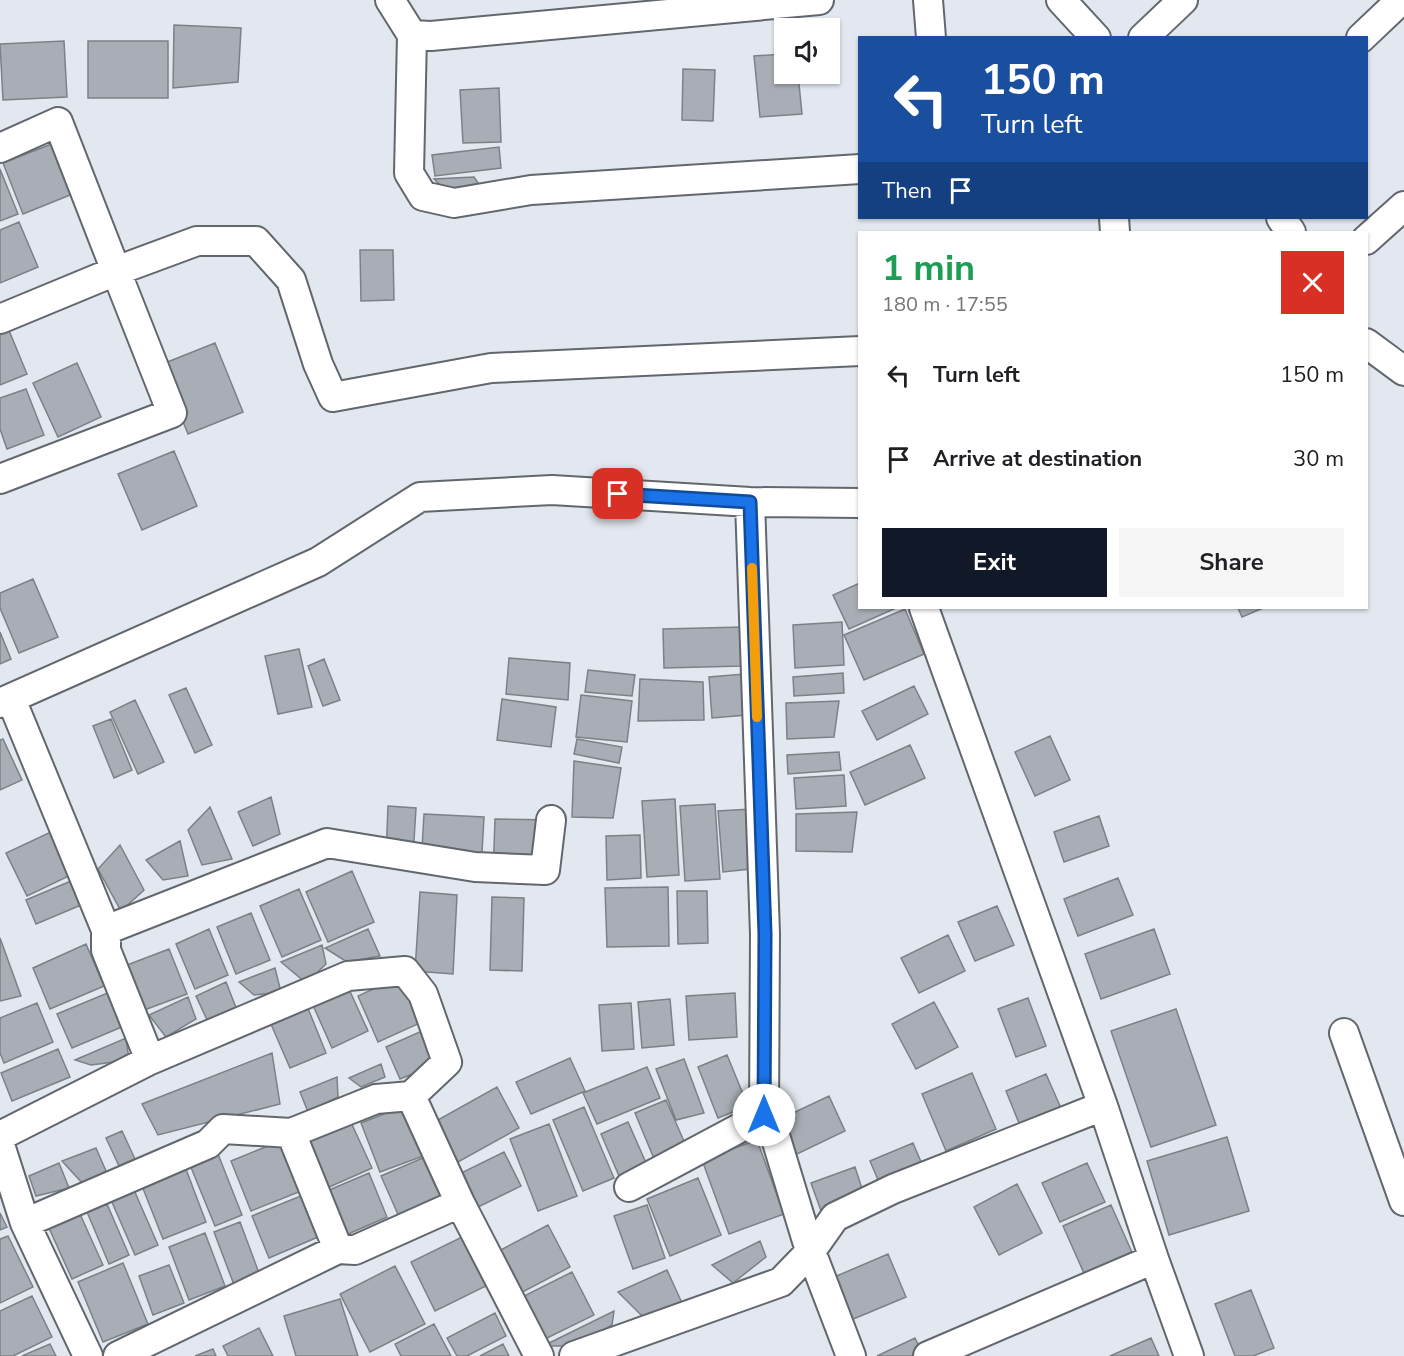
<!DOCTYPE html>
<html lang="en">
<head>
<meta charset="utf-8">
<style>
	body { margin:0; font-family:"Nunito Sans",sans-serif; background:#f6f6f6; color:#202124; height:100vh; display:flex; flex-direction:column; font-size:22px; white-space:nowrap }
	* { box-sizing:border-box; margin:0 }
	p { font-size:20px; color:#757577 }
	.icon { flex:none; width:33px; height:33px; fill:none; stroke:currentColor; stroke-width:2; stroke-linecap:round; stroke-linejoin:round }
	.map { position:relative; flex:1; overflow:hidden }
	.side { position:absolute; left:858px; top:231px; width:510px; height:378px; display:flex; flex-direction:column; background:#fff; border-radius:0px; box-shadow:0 2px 4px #0004 }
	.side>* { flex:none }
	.banner { position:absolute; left:858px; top:36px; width:510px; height:183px; border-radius:0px; box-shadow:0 2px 4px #0004; background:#1a4fa0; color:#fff; overflow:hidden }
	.controls { position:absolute; left:774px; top:18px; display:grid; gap:12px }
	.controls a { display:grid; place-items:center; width:66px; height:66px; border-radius:0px; background:#fff; box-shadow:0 2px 4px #0004; font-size:30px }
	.pin { position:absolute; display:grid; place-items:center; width:51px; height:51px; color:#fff; margin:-26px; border-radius:12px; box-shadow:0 3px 9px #0006 }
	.me { position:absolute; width:66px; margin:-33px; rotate:0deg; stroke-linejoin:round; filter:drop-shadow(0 0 4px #0008) }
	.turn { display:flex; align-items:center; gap:21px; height:126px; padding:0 24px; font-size:27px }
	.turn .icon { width:78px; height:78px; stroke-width:2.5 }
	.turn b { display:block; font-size:42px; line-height:51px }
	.then { display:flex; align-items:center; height:57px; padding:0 24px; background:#0003; gap:12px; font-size:22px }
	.round { display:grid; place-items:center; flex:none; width:63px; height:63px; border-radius:0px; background:#f6f6f6 }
	.overview { display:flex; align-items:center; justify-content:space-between; height:102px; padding:0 24px }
	h1 { font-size:36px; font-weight:700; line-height:45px; color:#1e9e55 }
	.button { display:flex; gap:12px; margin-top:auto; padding:12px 24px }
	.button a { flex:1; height:69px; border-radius:0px; background:#111827; color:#fff; font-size:24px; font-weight:700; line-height:69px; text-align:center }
	.button a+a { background:#f6f6f6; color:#202124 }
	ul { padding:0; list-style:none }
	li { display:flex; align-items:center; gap:18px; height:84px; padding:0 24px }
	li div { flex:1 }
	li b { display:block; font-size:22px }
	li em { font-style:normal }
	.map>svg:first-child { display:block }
	.building { fill:#a9adb5; stroke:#7c8087; stroke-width:1.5 }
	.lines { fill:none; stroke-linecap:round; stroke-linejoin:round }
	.street-casing { stroke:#62676e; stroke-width:32 }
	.street { stroke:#fff; stroke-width:28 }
	.route-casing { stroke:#114b97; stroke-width:15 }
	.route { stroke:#1a73e8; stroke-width:10 }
	.slow { stroke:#f59e0b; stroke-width:10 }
</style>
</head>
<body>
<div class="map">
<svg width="1404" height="1356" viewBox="0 0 1404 1356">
	<rect width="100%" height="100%" fill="#e3e8f0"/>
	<path class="building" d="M174 25 241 28 238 82 173 88Z
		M64 41 67 97 3 100 0 44Z
		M88 41H168V98H88Z
		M784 54V74H798L802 114 760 117 754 56Z
		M683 69 715 70 713 121 682 120Z
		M499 88 501 142 463 143 460 90Z
		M54 143 75 193 23 214 3 163Z
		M499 147 501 168 435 176 432 155Z
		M0 169 18 214 0 221Z
		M474 177 482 189 443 188 434 179Z
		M19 222 38 267 0 283V230Z
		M360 250H393L394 300 361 301Z
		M8 328 27 374 0 385V332Z
		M215 343 243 412 188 434 160 365Z
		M77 363 101 417 58 437 33 383Z
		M26 389 44 435 7 449 0 429V398Z
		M174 451 197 506 142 530 118 474Z
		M33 579 58 637 19 653 0 608V593Z
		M860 583V608H896L849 629 833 595Z
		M1238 608H1263L1242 617Z
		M905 609 924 654 864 680 844 635Z
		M842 622 844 665 795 668 793 625Z
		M742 627 743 666 664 668 663 629Z
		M0 632 11 659 0 664Z
		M299 649 312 707 278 714 265 656Z
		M509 658 570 663 568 700 506 694Z
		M324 659 340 700 323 706 308 666Z
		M588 670 635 675 632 696 585 692Z
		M843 673 844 693 794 696 793 677Z
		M744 674 747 715 712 718 709 677Z
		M640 679 703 682 704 720 638 721Z
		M914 686 928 714 877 740 862 711Z
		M186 688 212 745 195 753 169 695Z
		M581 695 632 701 627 742 576 737Z
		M502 699 556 707 551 747 497 740Z
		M135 700 164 762 138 774 110 712Z
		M839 701 834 737 787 739 786 703Z
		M111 719 132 770 114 778 93 726Z
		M1050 736 1070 780 1035 796 1015 752Z
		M3 739 22 780 0 790V740Z
		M577 739 622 747 619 763 574 754Z
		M910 745 925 778 865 805 850 772Z
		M839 752 841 770 788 774 787 755Z
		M574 761 621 768 613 818 572 817Z
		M844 775 846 806 796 809 794 778Z
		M271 797 280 834 253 846 238 812Z
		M675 799 679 875 647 877 642 801Z
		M715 804 720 879 685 881 680 806Z
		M388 806 416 808 413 857 386 856Z
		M210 807 232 859 202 865 188 830Z
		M751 809V869L723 872 718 811Z
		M857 812 852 852 796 851V814Z
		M424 814 484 817 481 870 421 866Z
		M1099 816 1109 846 1064 862 1054 832Z
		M495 819 554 820 552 877 493 876Z
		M53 831 73 874 27 896 6 853Z
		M640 835 641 878 607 880 606 836Z
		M180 841 188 876 163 880 146 860Z
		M120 845 144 890 121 911 98 869Z
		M352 871 374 922 328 942 306 892Z
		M1118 878 1133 915 1078 936 1064 899Z
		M71 881 81 905 36 924 26 900Z
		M668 887 669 946 607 947 605 888Z
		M299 889 321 940 282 957 260 906Z
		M677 891H707L708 943 678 944Z
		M420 892 457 895 453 974 415 971Z
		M492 897 524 898 522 971 490 970Z
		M997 906 1014 945 975 961 958 922Z
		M251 913 270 960 236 974 217 927Z
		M209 929 228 975 195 989 176 944Z
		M368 929 380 956 347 962 325 948Z
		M1154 929 1170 974 1101 999 1085 954Z
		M948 935 965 971 919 993 901 958Z
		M0 938 21 996 0 1001Z
		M86 944 104 986 50 1009 33 968Z
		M322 945 326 964 306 983 281 962Z
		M169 949 187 994 139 1012 122 967Z
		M275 968 281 992 254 995 239 982Z
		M399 977 420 1023 378 1042 358 996Z
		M226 982 237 1010 208 1022 196 996Z
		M348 987 368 1031 332 1048 312 1003Z
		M110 992 124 1026 72 1048 57 1014Z
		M735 993 737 1037 689 1040 686 996Z
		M188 997 196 1019 166 1037 149 1015Z
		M1028 998 1046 1046 1016 1057 998 1009Z
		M670 999 674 1045 642 1048 638 1002Z
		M934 1002 958 1047 916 1069 892 1024Z
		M37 1003 53 1042 4 1063 0 1053V1018Z
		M631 1003 634 1049 602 1051 599 1005Z
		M307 1006 326 1053 290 1068 270 1022Z
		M1176 1009 1216 1125 1151 1147 1111 1031Z
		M422 1031 437 1064 400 1079 386 1047Z
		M126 1038 129 1060 91 1065 75 1060Z
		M58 1049 70 1077 12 1101 1 1073Z
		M272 1053 280 1104 158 1135 142 1104Z
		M727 1055 748 1106 718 1118 698 1067Z
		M570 1058 585 1091 531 1114 516 1082Z
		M684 1059 704 1113 676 1120 656 1069Z
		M381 1064 385 1077 361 1087 349 1078Z
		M647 1067 660 1098 597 1124 583 1093Z
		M972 1073 996 1129 946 1151 922 1094Z
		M1046 1074 1064 1115 1023 1133 1006 1091Z
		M337 1077 338 1097 308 1112 300 1092Z
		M497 1087 519 1128 458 1162 436 1121Z
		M829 1096 845 1131 797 1154 780 1119Z
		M666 1100 687 1148 655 1161 635 1113Z
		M404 1106 423 1156 380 1172 361 1123Z
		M584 1107 614 1178 583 1191 553 1120Z
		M349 1118 372 1168 327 1188 304 1138Z
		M628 1122 647 1165 619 1176 601 1134Z
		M549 1124 577 1196 538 1211 510 1139Z
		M122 1131 135 1159 119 1166 106 1138Z
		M1227 1137 1249 1211 1169 1235 1147 1161Z
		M285 1139 306 1189 251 1211 231 1161Z
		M757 1140 784 1214 729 1234 702 1160Z
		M913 1143 927 1176 884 1194 870 1161Z
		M96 1148 106 1171 84 1185 62 1161Z
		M504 1152 521 1186 470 1211 453 1177Z
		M218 1154 242 1215 215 1226 190 1165Z
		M425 1157 443 1201 400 1219 381 1176Z
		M59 1163 69 1188 36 1196 29 1176Z
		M1087 1163 1105 1202 1060 1222 1042 1183Z
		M184 1164 206 1222 163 1239 140 1181Z
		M855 1167 867 1204 824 1219 811 1183Z
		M369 1173 387 1217 346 1235 327 1191Z
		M698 1178 721 1235 670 1256 647 1199Z
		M1017 1184 1042 1233 999 1255 974 1207Z
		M134 1190 158 1245 135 1255 111 1200Z
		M308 1193 325 1234 269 1258 252 1216Z
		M107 1204 129 1255 109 1264 87 1212Z
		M647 1205 665 1258 633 1269 614 1216Z
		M1111 1205 1135 1259 1087 1280 1063 1226Z
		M0 1213 7 1227 0 1230Z
		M80 1214 103 1265 72 1279 49 1228Z
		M240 1222 262 1281 236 1290 214 1232Z
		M548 1225 570 1267 515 1296 493 1254Z
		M205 1233 225 1286 189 1300 169 1247Z
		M8 1236 33 1287 0 1303V1239Z
		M462 1237 486 1286 435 1311 411 1262Z
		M760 1241 766 1257 733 1283 712 1265Z
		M888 1254 906 1297 851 1320 832 1278Z
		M123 1263 148 1324 103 1342 78 1282Z
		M169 1265 184 1303 153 1315 139 1276Z
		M395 1266 425 1324 370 1352 340 1294Z
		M667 1270 682 1303 642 1316 618 1292Z
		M572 1272 594 1315 539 1342 518 1299Z
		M1251 1290 1274 1348 1253 1356H1235L1215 1304Z
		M32 1296 52 1337 13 1356H0V1311Z
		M340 1299 358 1356H296L284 1316Z
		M614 1311 612 1325 577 1346H543Z
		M495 1313 506 1336 467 1356H457L447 1338Z
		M434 1324 451 1356H401L395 1344Z
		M259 1328 273 1356H228L223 1346Z
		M915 1338 924 1356H877Z
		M1151 1338 1159 1356H1110Z
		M50 1344 56 1356H22Z
		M503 1344 509 1356H480Z
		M213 1349 216 1356H195Z"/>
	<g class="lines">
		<g class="street-casing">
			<path id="street" d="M390 0 412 35 409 173 423 196 454 203 531 190 860 169
				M928 0 931 38
				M1061 0 1096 38
				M412 35 431 36 819 0
				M1143 38 1183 0
				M1361 38 1401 0
				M0 148 58 122 116 271 197 241H256L291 280 318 364 333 397 491 368 860 351
				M1114 218 1115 232
				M1281 218 1291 232
				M1366 240 1404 206
				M0 319 116 271 172 413 0 479
				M1366 343 1404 371
				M750 502 765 934 764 1115 770 1119 807 1241 851 1356
				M924 608 1103 1106 1154 1259
				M11 699 106 930V950L150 1060
				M0 703 318 562 420 497 552 490 750 502 860 503
				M106 930 327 843 475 867 545 870 551 820
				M1344 1033 1404 1201
				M411 1096 460 1203 539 1356
				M291 1133 338 1249
				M0 1136 150 1060 348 976 405 971 423 994 447 1062 411 1096 376 1099 291 1133 223 1129 208 1144 25 1223
				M0 1145 25 1223 88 1356
				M629 1187 764 1115
				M118 1356 338 1249 355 1250 460 1203
				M574 1356 781 1282 811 1251 835 1217 893 1189 1103 1106
				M928 1356 1154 1259 1189 1356"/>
		</g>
		<use href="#street" class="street"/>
	</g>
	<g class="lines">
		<g class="route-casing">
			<path id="route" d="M618 494 750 502 765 934 764 1115"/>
		</g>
		<use href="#route" class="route"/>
		<path class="slow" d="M752 568 757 717"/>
	</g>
</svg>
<div class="controls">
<a><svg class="icon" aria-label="sound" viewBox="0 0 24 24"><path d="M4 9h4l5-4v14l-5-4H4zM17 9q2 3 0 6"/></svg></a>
</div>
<div class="pin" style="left:618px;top:494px;background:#d93025"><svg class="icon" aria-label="arrive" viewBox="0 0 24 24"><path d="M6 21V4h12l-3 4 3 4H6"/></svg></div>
<svg class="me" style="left:764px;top:1115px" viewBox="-20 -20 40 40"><circle r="19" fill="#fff"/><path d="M0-13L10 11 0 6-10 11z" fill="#1a73e8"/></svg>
<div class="banner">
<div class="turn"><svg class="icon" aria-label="left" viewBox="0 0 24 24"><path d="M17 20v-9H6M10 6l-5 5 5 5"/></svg><div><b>150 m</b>Turn left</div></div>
<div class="then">Then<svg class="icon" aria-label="arrive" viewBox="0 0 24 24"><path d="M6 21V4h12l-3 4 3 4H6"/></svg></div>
</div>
<section class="side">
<div class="overview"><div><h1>1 min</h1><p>180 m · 17:55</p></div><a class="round" style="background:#d93025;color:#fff"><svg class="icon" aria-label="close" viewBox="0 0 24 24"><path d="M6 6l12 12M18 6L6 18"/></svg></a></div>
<ul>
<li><svg class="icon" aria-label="left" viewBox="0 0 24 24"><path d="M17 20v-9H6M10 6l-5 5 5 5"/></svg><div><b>Turn left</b></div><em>150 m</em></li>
<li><svg class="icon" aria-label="arrive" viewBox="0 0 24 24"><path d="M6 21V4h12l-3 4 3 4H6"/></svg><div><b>Arrive at destination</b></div><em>30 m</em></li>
</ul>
<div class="button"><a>Exit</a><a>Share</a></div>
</section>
</div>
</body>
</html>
